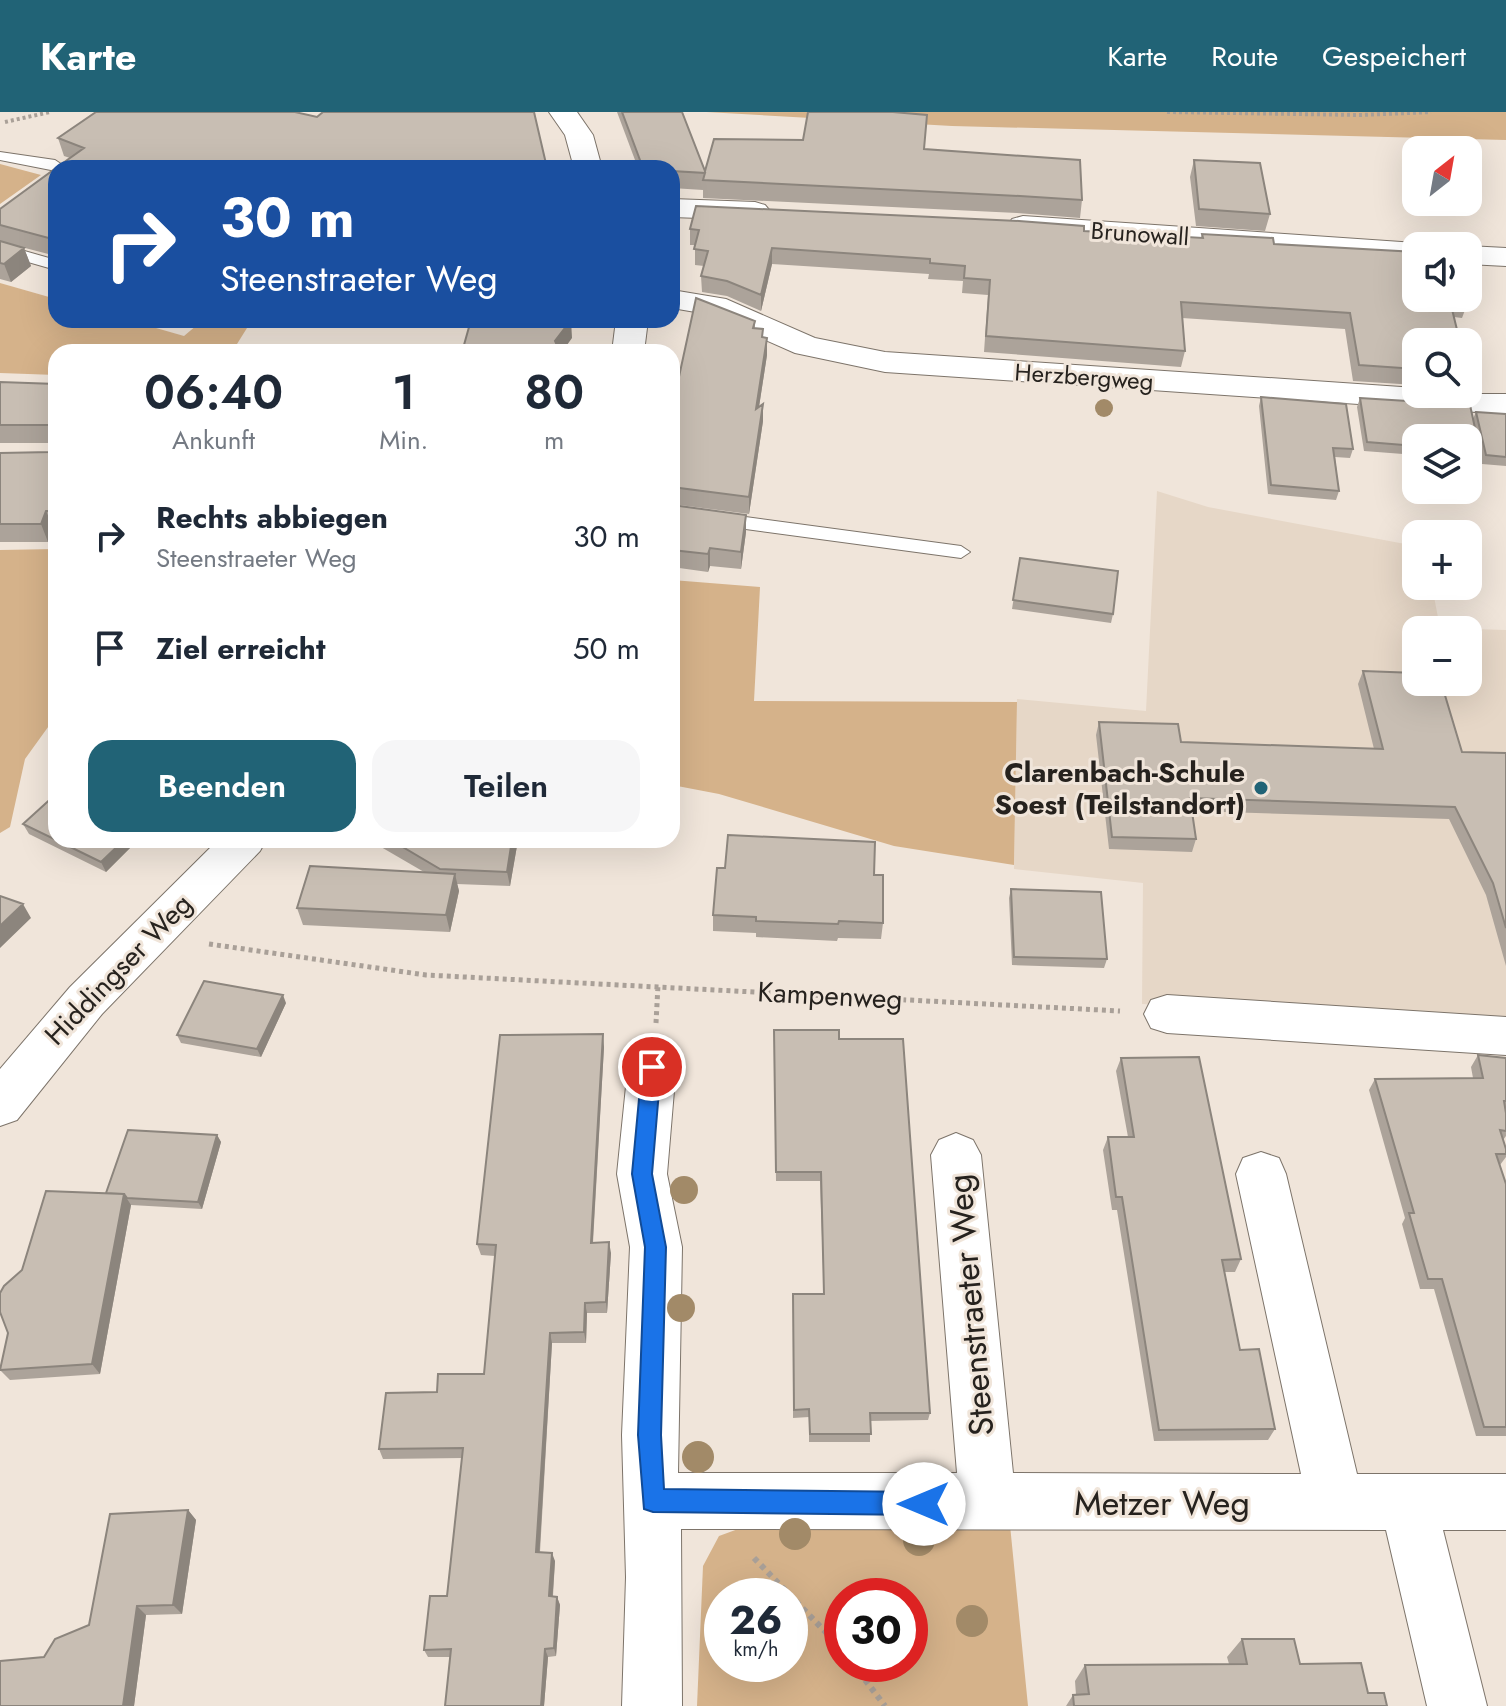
<!DOCTYPE html>
<html lang="de">
<head>
<meta charset="utf-8">
<style>
	body { margin:0; font-family:Jost,sans-serif; background:#f6f6f7; color:#1f2937; height:100vh; display:flex; flex-direction:column; font-size:30px; white-space:nowrap }
	* { box-sizing:border-box; margin:0 }
	p { font-size:26px; color:#747a83 }
	.icon { flex:none; width:44px; height:44px; fill:none; stroke:currentColor; stroke-width:2; stroke-linecap:round; stroke-linejoin:round }
	.map { position:relative; flex:1; overflow:hidden }
	.panel { position:absolute; left:48px; top:232px; width:632px; height:504px; display:flex; flex-direction:column; background:#fff; border-radius:24px; box-shadow:0 8px 32px #0002 }
	.panel>* { flex:none }
	.guide { position:absolute; left:48px; top:48px; width:632px; height:168px; border-radius:24px; box-shadow:0 8px 32px #0002; background:#1a4fa0; color:#fff; overflow:hidden }
	.needle { width:52px; rotate:31deg }
	.buttons { position:absolute; left:1402px; top:24px; display:grid; gap:16px }
	.buttons a { display:grid; place-items:center; width:80px; height:80px; border-radius:16px; background:#fff; box-shadow:0 8px 32px #0002; font-size:40px }
	.speed { position:absolute; left:704px; top:1466px; display:flex; gap:16px; font-size:40px; font-weight:700; text-align:center }
	.speed>* { display:grid; place-content:center; width:104px; height:104px; border-radius:50%; background:#fff; box-shadow:0 8px 32px #0002; line-height:1 }
	.speed small { font-size:20px; font-weight:400 }
	.speed .limit { border:12px solid #d22; background:#fff; color:#111 }
	.pin { position:absolute; display:grid; place-items:center; width:68px; height:68px; color:#fff; margin:-34px; border:4px solid #fff; border-radius:50%; box-shadow:0 2px 8px #0007 }
	.me { position:absolute; width:88px; margin:-44px; rotate:270deg; stroke-linejoin:round; filter:drop-shadow(0 0 6px #0008) }
	.turn { display:flex; align-items:center; gap:28px; height:168px; padding:0 40px; font-size:36px }
	.turn .icon { width:104px; height:104px; stroke-width:2.5 }
	.turn b { display:block; font-size:56px; line-height:68px }
	.eta { display:flex; justify-content:space-evenly; align-items:center; height:136px; text-align:center }
	.eta b { font-size:48px; font-weight:600; line-height:56px }
	.button { display:flex; gap:16px; margin-top:auto; padding:16px 40px }
	.button a { flex:1; height:92px; border-radius:24px; background:#216376; color:#fff; font-size:32px; font-weight:600; line-height:92px; text-align:center }
	.button a+a { background:#f6f6f7; color:#1f2937 }
	ul { padding:0; list-style:none }
	li { display:flex; align-items:center; gap:24px; height:112px; padding:0 40px }
	li div { flex:1 }
	li b { display:block; font-size:30px }
	li em { font-style:normal }
	header { display:flex; align-items:center; gap:48px; box-sizing:border-box; height:112px; padding:0 40px; background:#216376; color:#fff }
	header strong { font-size:38px }
	nav { display:flex; gap:44px; margin-inline-start:auto; font-size:28px }
	.map>svg:first-child { display:block }
	.built { fill:#e6d7c7; fill-rule:evenodd }
	.green { fill:#d5b28a; fill-rule:evenodd }
	.lines { fill:none; stroke-linecap:round; stroke-linejoin:round }
	.lane-casing { stroke:#7d746a; stroke-width:2 }
	.street-casing { stroke:#7d746a; stroke-width:2 }
	.secondary-casing { stroke:#7d746a; stroke-width:2 }
	.path-far2 { stroke:#a9a098; stroke-width:4; stroke-dasharray:3 3; stroke-linecap:butt }
	.path-far1 { stroke:#a9a098; stroke-width:5; stroke-dasharray:4 4; stroke-linecap:butt }
	.path { stroke:#a9a098; stroke-width:6; stroke-dasharray:5 5; stroke-linecap:butt }
	.lane { fill:#fff; fill-rule:evenodd }
	.street { fill:#fff; fill-rule:evenodd }
	.secondary { fill:#fff; fill-rule:evenodd }
	.tree { fill:#a28a68 }
	.wall { fill:#aca39a }
	.shaded-wall { fill:#8c857d }
	.building { fill:#c8beb3; stroke:#8c857d; stroke-width:2 }
	.route { fill:#1a73e8; stroke:#114b97; stroke-width:2 }
	.poi-dot { fill:#216376; stroke:#f0e5da; stroke-width:3 }
	.labels { text-anchor:middle; stroke-width:6; stroke-linejoin:round; paint-order:stroke }
	.far-street-label { font-size:24px; fill:#26221e; stroke:#f0e5da }
	.poi-label { font-size:28px; font-weight:bold; fill:#26221e; stroke:#f0e5da; text-anchor:end }
	.street-label { font-size:28px; fill:#26221e; stroke:#f0e5da }
	.near-street-label { font-size:34px; fill:#26221e; stroke:#f0e5da }
</style>
</head>
<body>
<header>
<strong>Karte</strong>
<nav><a>Karte</a><a>Route</a><a>Gespeichert</a></nav>
</header>
<div class="map">
<svg width="1506" height="1594" viewBox="0 0 1506 1594">
	<rect width="100%" height="100%" fill="#f0e5da"/>
	<path class="built" d="M1157 379 1208 395 1416 434V474H1432L1440 516 1506 518V908L1142 892 1143 771 1014 757 1017 587 1146 599ZM1416 518H1468V570H1416Z"/>
	<path class="green" d="M706 0H1506V28L952 14Z
		M0 52 41 63 0 92Z
		M0 171 56 187V208H128L184 224 203 208H252L232 240H56V263L0 261Z
		M56 437V604L25 647 10 715 0 721V438Z
		M672 468 760 475 754 589 1017 590 1014 753 894 734 719 682 672 673Z
		M749 1413H1010L1028 1594H697L703 1454 719 1424ZM722 1484H790V1552H722ZM842 1484H910V1552H842Z"/>
	<g class="lines">
		<g class="lane-casing">
			<path id="lane" d="M0 40 55 48 67 56H56V59L0 48Z
				M0 132 56 148V158L0 142Z
				M672 395 961 434 970 440 961 446 672 407Z"/>
		</g>
		<g class="street-casing">
			<path id="street" d="M672 178 726 187 815 226 885 240 1416 276V282H1506V302L885 260 795 241 707 202 672 196Z
				M1167 883 1506 905V943L1167 921 1151 916 1144 902 1151 888Z
				M652 935 669 941 676 955 667 1062 682 1135 678 1361H957L931 1043 939 1028 956 1021 973 1028 981 1043 1013 1361 1301 1362 1236 1062 1243 1046 1261 1040 1279 1046 1286 1062 1357 1362H1506V1418H1443L1487 1594H1427L1386 1418 681 1417 682 1594H622L626 1465 622 1323 630 1135 617 1062 628 955 635 941Z"/>
		</g>
		<g class="secondary-casing">
			<path id="secondary" d="M549 0H577L593 23 602 56H574L565 23Z
				M672 87 755 90 765 93 770 99 765 105 755 108 672 105Z
				M1023 104 1416 131 1427 134H1416V149L1012 119 1008 113 1012 107Z
				M1468 134 1506 136V154L1468 152Z
				M616 208H648L644 240H612Z
				M218 728H266L260 739 102 902 17 1008 0 1014V957L70 875Z"/>
		</g>
		<path class="path-far2" d="M1167 0 1361 3 1431 0
			M5 10 50 0"/>
		<path class="path-far1" d="M209 832 426 863 1120 899
			M656 911 658 873"/>
		<path class="path" d="M754 1446 842 1537
			M853 1552 885 1594"/>
		<use href="#lane" class="lane"/>
		<use href="#street" class="street"/>
		<use href="#secondary" class="secondary"/>
	</g>
	<g class="tree">
		<circle cx="1104" cy="296" r="9"/>
		<circle cx="684" cy="1078" r="14"/>
		<circle cx="681" cy="1196" r="14"/>
		<circle cx="698" cy="1345" r="16"/>
		<circle cx="795" cy="1422" r="16"/>
		<circle cx="919" cy="1428" r="16"/>
		<circle cx="972" cy="1509" r="16"/>
	</g>
	<path class="wall" d="M617 0H682L705 59 924 37 1082 88 1080 106 1017 101 703 86V78L672 76V56H638Z
		M58 26 547 56 70 46 64 44Z
		M1194 48 1270 102 1265 119 1196 114 1190 65Z
		M56 56V144L2 130 24 136 31 154 11 170 0 167V97Z
		M690 117 1084 119 1201 126 1202 122 1274 132 1468 190 1462 206 1454 205 1416 230V273L1353 269 1345 217 1182 206 1185 239 1181 255 984 240 988 183 962 181 963 169 928 167 929 162 772 152 761 199 727 184 702 180 701 164 704 154 695 153V133H690Z
		M755 209V216L763 217V225L767 243 759 295 763 309 749 402 672 392V297Z
		M0 270 56 272V417H54L48 430H0V341L51 340 50 331H0Z
		M1261 285 1353 337 1350 346 1335 345 1339 379 1336 388 1268 382 1259 294Z
		M1360 286 1473 307 1476 300 1506 302V354L1482 352 1480 341 1477 348 1468 347V326H1416V343L1364 339 1357 295Z
		M672 393 746 420 741 457 710 454 708 460 672 455Z
		M1020 446 1113 502 1111 511 1012 497Z
		M1363 559 1462 640 1506 641V854L1486 783 1449 707 1192 699 1196 727 1192 740 1109 737 1096 623 1099 610 1181 630 1374 637 1358 572Z
		M23 712 138 728 106 760 29 722Z
		M369 728H518L510 774 457 772 459 779 450 820 303 813 297 796 424 760Z
		M874 763 883 811 881 827 838 826 837 829 756 825V821L713 819V803Z
		M1011 777 1107 847 1104 856 1012 853 1009 786Z
		M286 891 261 945 181 931 177 923Z
		M774 918 839 927 930 1301 928 1308 870 1309V1330H809V1305L793 1306V1182H824L820 1069H776Z
		M604 935 593 1131 611 1141 607 1201H587L586 1231H552L540 1440 555 1449 553 1484 557 1485 560 1493 556 1544 548 1545 544 1594H445L450 1545H428L424 1538 447 1484 462 1346 383 1347 379 1337 437 1280 484 1262 495 1144 481 1143 477 1132Z
		M1478 943 1506 946V1024L1503 1028 1506 1037V1045L1500 1053 1506 1072V1324H1476L1434 1177H1420L1402 1112 1405 1106 1369 978 1375 967 1473 966 1471 955Z
		M1121 946 1241 1147 1235 1160H1224L1240 1238 1275 1317 1268 1328 1154 1329 1117 1098H1112L1103 1038 1108 1025H1128L1116 959Z
		M217 1023 221 1030 202 1097 131 1093 100 1262 10 1268 0 1258 106 1081Z
		M188 1398 196 1408 182 1502 146 1503 134 1594H0L44 1545 89 1513Z
		M1242 1527 1368 1581 1387 1594H1066L1073 1583H1076L1075 1569 1085 1553 1229 1552 1227 1545Z"/>
	<path class="shaded-wall" d="M24 136 31 154 11 170 4 152Z
		M772 136V152L761 199V183Z
		M571 208 572 226 562 240H556L555 229Z
		M767 226V243L756 314V297Z
		M763 292V309L749 402V385Z
		M46 399 54 417 48 430 41 412Z
		M746 403V420L741 457V440Z
		M710 436V454L708 460V442Z
		M124 728H138L106 760 101 750Z
		M512 728H518L510 774 507 760Z
		M455 762 459 779 450 820 446 803Z
		M23 792 31 806 0 836V814Z
		M283 883 286 891 261 945 257 937Z
		M603 922 604 935 592 1142 591 1131Z
		M217 1023 221 1030 202 1097 198 1090Z
		M124 1082 131 1093 100 1262 92 1252Z
		M609 1130 611 1141 607 1201 606 1190Z
		M585 1191 587 1201 586 1231 584 1220Z
		M550 1221 552 1231 539 1448 536 1440Z
		M188 1398 196 1408 182 1502 173 1493Z
		M552 1441 555 1449 552 1492 549 1484Z
		M557 1485 560 1493 556 1544 554 1536Z
		M137 1494 146 1503 134 1594H123Z
		M545 1537 548 1545 544 1594H541Z"/>
	<path class="building" d="M96 0H295L317 5 323 0H534L547 56H56L84 36 58 26Z
		M622 0H682L705 59 714 27 803 28 808 0H893L927 3 924 37 1080 48 1082 88 1020 84 703 68 705 61 672 59V56H643Z
		M1194 48 1260 51 1270 102 1199 97Z
		M56 56V128L0 113V97Z
		M696 94 1019 109 1084 114V119L1203 126 1202 122 1273 126 1274 132 1416 140V186H1467L1468 190 1450 189 1460 230H1416V257L1359 253 1350 201 1181 190 1185 239 986 224 990 168 964 166 965 154 930 151V147L772 136 761 183 727 169 701 164 708 139 694 137 699 118 690 117Z
		M0 129 24 136 4 152 0 151Z
		M696 186 755 209 753 216 763 217 762 225 767 226 756 297 763 292 749 385 672 375V297Z
		M471 208H571L555 229 559 238V240H462Z
		M0 270 56 272V399H46L41 412H0V341L51 340 49 313H0Z
		M1261 285 1346 292 1353 337 1333 336 1339 379 1271 373Z
		M1360 286 1470 293 1480 339 1468 338V326H1416V334L1367 330Z
		M1476 300 1506 302V345L1486 343Z
		M672 393 746 403 741 440 710 436 708 442 672 438Z
		M1020 446 1118 459 1113 502 1013 488Z
		M1363 559 1416 561V570H1441L1462 640 1506 641V816L1493 771 1455 695 1190 686 1196 727 1112 725 1099 610 1178 612 1181 630 1383 637Z
		M56 682V728L23 712Z
		M728 723 875 730 874 763H883V811L839 809 838 812 756 809V805L713 803 717 756H725Z
		M56 728H124L101 750Z
		M391 728H512L507 760 440 757Z
		M310 754 455 762 446 803 297 796Z
		M1011 777 1101 780 1107 847 1014 845Z
		M0 784 23 792 0 814Z
		M204 869 283 883 257 937 177 923Z
		M774 918H839V927H903L930 1301H870L871 1322H810L809 1297 794 1298 793 1182H824L821 1060H776Z
		M603 922 591 1131 609 1130 606 1190 585 1191 584 1220 550 1221 536 1440 552 1441 549 1484 557 1485 554 1536 545 1537 541 1594H445L451 1537 424 1538 430 1484H447L463 1336 379 1337 386 1281 437 1280 438 1262H484L496 1133 477 1132 500 923Z
		M1478 943 1506 946V989H1504L1506 1001V1019L1500 1018 1506 1037V1042H1496L1506 1072V1315H1484L1442 1167H1428L1409 1101H1414L1375 967 1483 966Z
		M1199 945 1241 1147 1222 1148 1240 1238 1259 1237 1275 1317 1159 1318 1122 1085H1116L1108 1025H1134L1121 946Z
		M128 1018 217 1023 198 1090 127 1086 124 1082 106 1081Z
		M46 1079 124 1082 92 1252 0 1258 8 1221 0 1200V1181L4 1174 22 1158Z
		M188 1398 173 1493 137 1494 123 1594H0V1549L44 1545 55 1527 89 1513 110 1402Z
		M1242 1527H1294L1300 1552 1361 1551 1368 1581H1384L1387 1594H1074L1073 1583 1089 1582 1085 1553 1247 1552Z"/>
	<path class="route" d="M652 947 661 955 652 1062 666 1135 661 1323 664 1377 924 1380 932 1384 936 1392 932 1400 924 1403 653 1400 644 1397 638 1323 645 1135 632 1062 642 955Z"/>
	<circle class="poi-dot" cx="1261" cy="676" r="8"/>
	<g class="labels">
		<g class="far-street-label">
			<text transform="translate(1140 122) rotate(4)" y="8">Brunowall</text>
			<text transform="translate(1084 265) rotate(4)" y="8">Herzbergweg</text>
		</g>
		<g class="poi-label">
			<text x="1245" y="670">Clarenbach-Schule<tspan x="1245" dy="32">Soest (Teilstandort)</tspan></text>
		</g>
		<g class="street-label">
			<text transform="translate(118 857) rotate(-46)" y="10">Hiddingser Weg</text>
			<text transform="translate(830 883) rotate(3)" y="10">Kampenweg</text>
		</g>
		<g class="near-street-label">
			<text transform="translate(970 1193) rotate(-95)" y="12">Steenstraeter Weg</text>
			<text x="1162" y="1403">Metzer Weg</text>
		</g>
	</g>
</svg>
<div class="buttons">
<a><svg class="needle" viewBox="-14 -14 28 28"><path d="M0-13l5 13h-10z" fill="#e53935"/><path d="M0 13l5-13h-10z" fill="#747a83"/></svg></a>
<a><svg class="icon" aria-label="sound" viewBox="0 0 24 24"><path d="M4 9h4l5-4v14l-5-4H4zM17 9q2 3 0 6"/></svg></a>
<a><svg class="icon" aria-label="search" viewBox="0 0 24 24"><circle cx="10" cy="10" r="6"/><path d="M15 15l6 6"/></svg></a>
<a><svg class="icon" aria-label="layers" viewBox="0 0 24 24"><path d="M12 4l9 5-9 5-9-5zM3 14l9 5 9-5"/></svg></a>
<a>+</a>
<a>−</a>
</div>
<div class="speed"><div>26<small>km/h</small></div><div class="limit">30</div></div>
<div class="pin" style="left:652px;top:955px;background:#d93025"><svg class="icon" aria-label="arrive" viewBox="0 0 24 24"><path d="M6 21V4h12l-3 4 3 4H6"/></svg></div>
<svg class="me" style="left:924px;top:1392px" viewBox="-20 -20 40 40"><circle r="19" fill="#fff"/><path d="M0-13L10 11 0 6-10 11z" fill="#1a73e8"/></svg>
<div class="guide">
<div class="turn"><svg class="icon" aria-label="right" viewBox="0 0 24 24"><path d="M7 20v-9h11M14 6l5 5-5 5"/></svg><div><b>30 m</b>Steenstraeter Weg</div></div>
</div>
<section class="panel">
<div class="eta">
<div><b>06:40</b><p>Ankunft</p></div>
<div><b>1</b><p>Min.</p></div>
<div><b>80</b><p>m</p></div>
</div>
<ul>
<li><svg class="icon" aria-label="right" viewBox="0 0 24 24"><path d="M7 20v-9h11M14 6l5 5-5 5"/></svg><div><b>Rechts abbiegen</b><p>Steenstraeter Weg</p></div><em>30 m</em></li>
<li><svg class="icon" aria-label="arrive" viewBox="0 0 24 24"><path d="M6 21V4h12l-3 4 3 4H6"/></svg><div><b>Ziel erreicht</b></div><em>50 m</em></li>
</ul>
<div class="button"><a>Beenden</a><a>Teilen</a></div>
</section>
</div>
</body>
</html>
